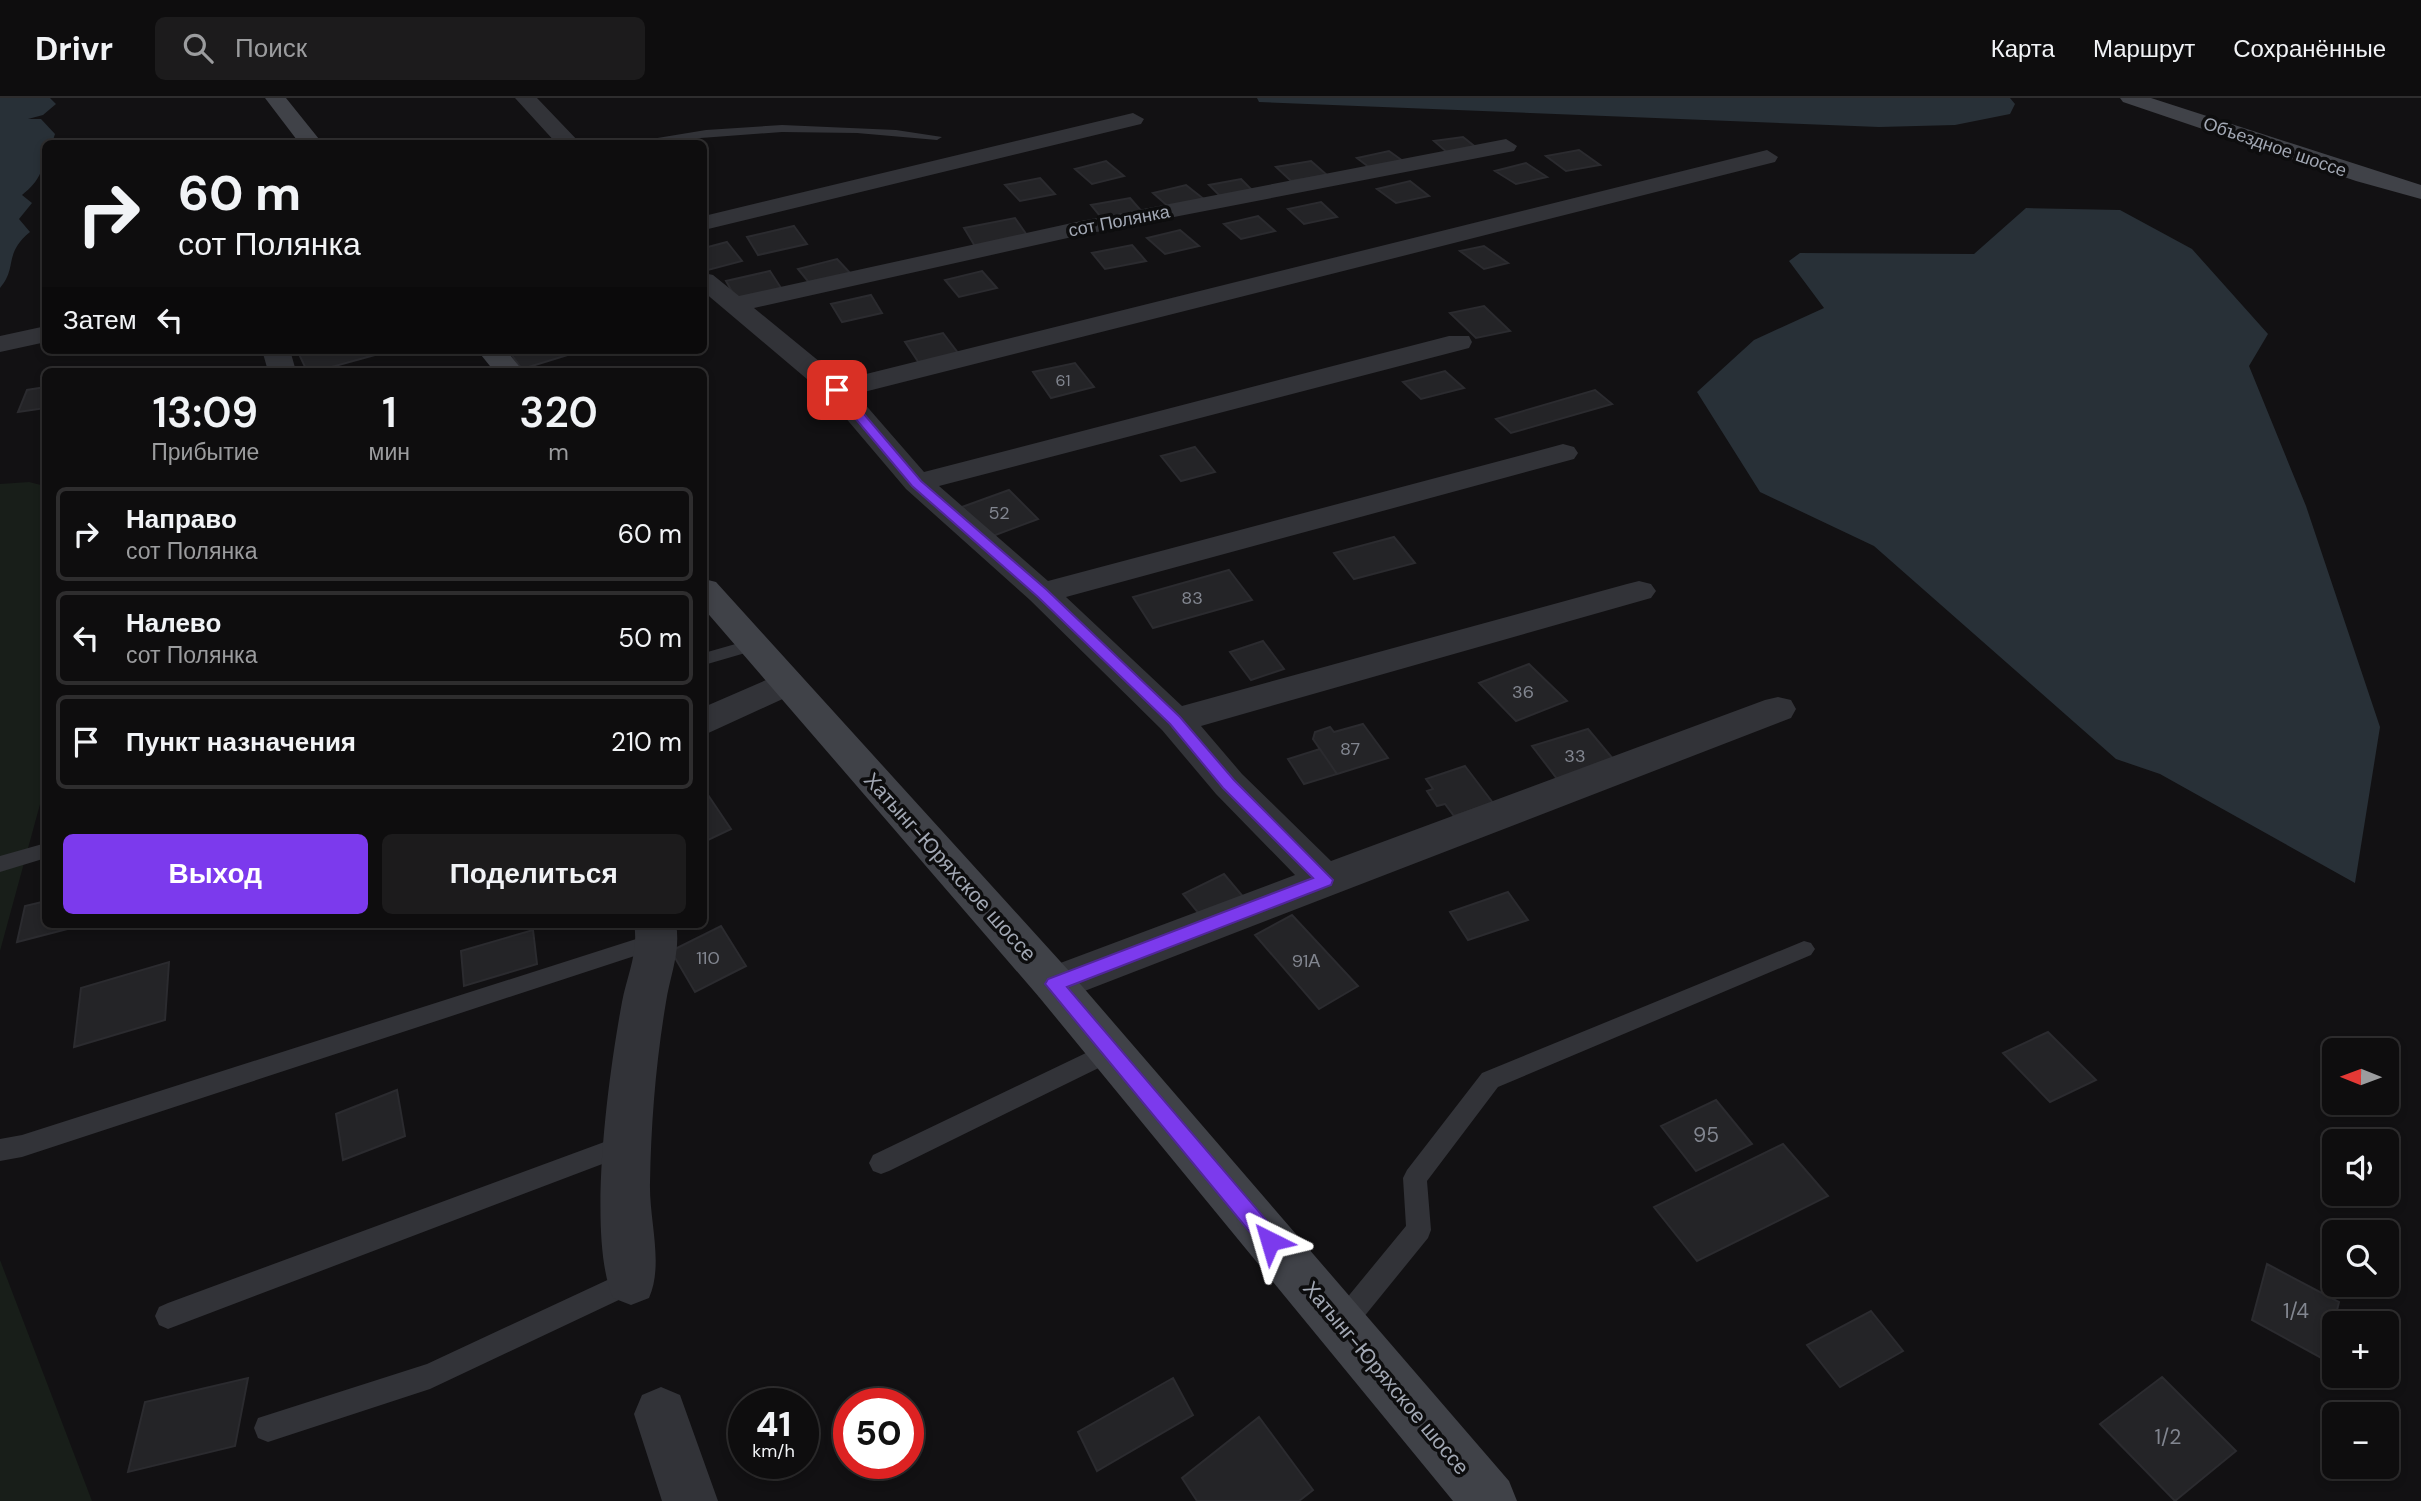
<!DOCTYPE html>
<html lang="ru">
<head>
<meta charset="utf-8">
<style>
	body { margin:0; font-family:"DM Sans",sans-serif; background:#1c1b1c; color:#f1f3f6; height:100vh; display:flex; flex-direction:column; font-size:26px; white-space:nowrap }
	* { box-sizing:border-box; margin:0 }
	p { font-size:23px; color:#9b9c9e }
	.icon { flex:none; width:38px; height:38px; fill:none; stroke:currentColor; stroke-width:2; stroke-linecap:round; stroke-linejoin:round }
	.map { position:relative; flex:1; overflow:hidden }
	.panel { position:absolute; left:42px; top:270px; width:665px; height:560px; display:flex; flex-direction:column; background:#0e0d0e; border-radius:10px; box-shadow:0 4px 10px #0003,0 0 0 2px #2e2d2e }
	.panel>* { flex:none }
	.top-card { position:absolute; left:42px; top:42px; width:665px; height:214px; border-radius:10px; box-shadow:0 4px 10px #0003,0 0 0 2px #2e2d2e; background:#0e0d0e; color:#f1f3f6; overflow:hidden }
	.needle { width:46px; rotate:271deg }
	.tools { position:absolute; left:2322px; top:940px; display:grid; gap:14px }
	.tools a { display:grid; place-items:center; width:77px; height:77px; border-radius:10px; background:#0e0d0e; box-shadow:0 4px 10px #0003,0 0 0 2px #2e2d2e; font-size:35px }
	.speed { position:absolute; left:728px; top:1290px; display:flex; gap:14px; font-size:35px; font-weight:700; text-align:center }
	.speed>* { display:grid; place-content:center; width:91px; height:91px; border-radius:50%; background:#0e0d0e; box-shadow:0 4px 10px #0003,0 0 0 2px #2e2d2e; line-height:1 }
	.speed small { font-size:18px; font-weight:400 }
	.speed .limit { border:10px solid #d22; background:#fff; color:#111 }
	.pin { position:absolute; display:grid; place-items:center; width:60px; height:60px; color:#fff; margin:-30px; border-radius:14px; box-shadow:0 4px 10px #0006 }
	.me { position:absolute; width:77px; margin:-38px; rotate:320deg; stroke-linejoin:round; filter:drop-shadow(0 0 5px #0008) }
	.turn { display:flex; align-items:center; gap:24px; height:147px; padding:0 21px; font-size:32px }
	.turn .icon { width:91px; height:91px; stroke-width:2.5 }
	.turn b { display:block; font-size:49px; line-height:60px }
	.then { display:flex; align-items:center; height:66px; padding:0 21px; background:#0003; gap:14px; font-size:26px }
	.eta { display:flex; justify-content:space-evenly; align-items:center; height:119px; text-align:center }
	.eta b { font-size:42px; font-weight:600; line-height:49px }
	.action { display:flex; gap:14px; margin-top:auto; padding:14px 21px }
	.action a { flex:1; height:80px; border-radius:10px; background:#7c3aed; color:#fff; font-size:28px; font-weight:600; line-height:80px; text-align:center }
	.action a+a { background:#1c1b1c; color:#f1f3f6 }
	ul { padding:0; list-style:none }
	li { display:flex; align-items:center; gap:21px; height:94px; margin:0 14px 10px; padding:0 7px; border:4px solid #2e2d2e; border-radius:10px }
	li div { flex:1 }
	li b { display:block; font-size:26px }
	li em { font-style:normal }
	header { display:flex; align-items:center; gap:42px; box-sizing:border-box; height:98px; padding:0 35px; background:#0e0d0e; border-bottom:2px solid #2e2d2e }
	header strong { font-size:33px }
	nav { display:flex; gap:38px; margin-inline-start:auto; font-size:24px }
	.search { width:490px; height:63px; background:#1c1b1c; display:flex; align-items:center; gap:18px; box-sizing:border-box; padding:0 24px; border-radius:10px; color:#9b9c9e; font-size:26px }
	.map>svg:first-child { display:block }
	.green { fill:#181e19 }
	.water { fill:#283037 }
	.building { fill:#242427; stroke:#2b2b2f; stroke-width:2 }
	.lines { fill:none; stroke-linecap:round; stroke-linejoin:round }
	.service { fill:#323338; fill-rule:evenodd }
	.minor { fill:#323338; fill-rule:evenodd }
	.secondary { fill:#404248; fill-rule:evenodd }
	.route { fill:#7c3aed; stroke:#51269a; stroke-width:2 }
	.labels { text-anchor:middle; stroke-width:7; stroke-linejoin:round; paint-order:stroke }
	.far-number-label { font-size:16px; fill:#828690 }
	.far-street-label { font-size:18px; fill:#a2a8b4; stroke:#0d0d0e }
	.number-label { font-size:18px; fill:#828690 }
	.street-label { font-size:21px; fill:#a2a8b4; stroke:#0d0d0e }
	.near-number-label { font-size:21px; fill:#828690 }
</style>
</head>
<body>
<header>
<strong>Drivr</strong>
<div class="search"><svg class="icon" aria-label="search" viewBox="0 0 24 24"><circle cx="10" cy="10" r="6"/><path d="M15 15l6 6"/></svg>Поиск</div>
<nav><a>Карта</a><a>Маршрут</a><a>Сохранённые</a></nav>
</header>
<div class="map">
<svg width="2421" height="1403" viewBox="0 0 2421 1403">
	<rect width="100%" height="100%" fill="#121113"/>
	<path class="green" d="M29 384 45 388V688L0 853V386Z
		M0 1162 92 1403H0Z"/>
	<path class="water" d="M0 0H50L56 6 43 17 28 21H41L55 36 52 45 46 46C46 68 40 83 22 97L32 105 19 121 30 134C3 156 18 169 0 190Z
		M1257 0H2010L2015 6 2010 16 1955 27 1879 29 1259 4Z
		M2026 110 2120 112 2192 151 2268 236 2249 268 2306 408 2380 629 2355 785 2160 676 2116 661 1874 448 1760 394 1697 294 1754 242 1824 210 1789 163 1800 155 1974 156Z"/>
	<path class="building" d="M1463 39 1478 51 1449 56 1434 43Z
		M1579 52 1600 67 1566 73 1546 58Z
		M1389 53 1407 66 1374 73 1357 60Z
		M1106 63 1124 78 1092 86 1075 71Z
		M1311 63 1327 77 1291 83 1276 69Z
		M1526 65 1547 79 1516 86 1495 73Z
		M1040 80 1055 96 1020 103 1005 87Z
		M1241 81 1254 94 1222 100 1209 87Z
		M1410 83 1429 98 1396 105 1377 91Z
		M1186 87 1205 102 1171 111 1153 95Z
		M1130 100 1144 116 1104 123 1091 107Z
		M1321 104 1337 119 1304 126 1288 111Z
		M1258 118 1275 133 1241 141 1224 126Z
		M1015 120 1029 140 976 150 964 130Z
		M794 128 807 146 758 157 747 139Z
		M1180 132 1199 148 1165 156 1147 140Z
		M727 144 742 163 704 173V150Z
		M1132 147 1146 163 1105 171 1092 155Z
		M1484 148 1508 165 1484 171 1460 153Z
		M837 161 851 176 811 187 798 171Z
		M770 173 783 193 738 204 726 183Z
		M982 173 997 190 959 199 945 182Z
		M871 197 882 215 842 224 831 206Z
		M1484 208 1510 233 1476 240 1450 215Z
		M943 235 958 255 919 265 905 244Z
		M297 252H393L317 273H307Z
		M508 252H568L571 256 522 271Z
		M1075 265 1094 289 1051 300 1033 274Z
		M1445 273 1464 290 1421 301 1403 284Z
		M46 289V310L18 314 27 292Z
		M1595 292 1612 306 1511 335 1496 321Z
		M1195 349 1215 374 1181 383 1161 358Z
		M1009 392 1038 421 990 439 962 409Z
		M1394 439 1415 465 1354 481 1334 455Z
		M1229 472 1252 502 1153 530 1133 499Z
		M1263 543 1284 571 1251 582 1230 554Z
		M1529 566 1567 603 1516 623 1479 585Z
		M1363 626 1388 660 1337 676 1313 641 1315 634 1330 629 1334 634Z
		M1588 631 1619 668 1561 686 1532 648Z
		M1320 651 1337 676 1304 686 1288 661Z
		M1465 668 1493 705 1454 718 1445 706 1437 708 1427 693 1433 691 1426 681Z
		M704 691 731 731 704 744Z
		M1224 776 1245 801 1204 822 1183 796Z
		M1508 794 1528 822 1468 842 1450 814Z
		M46 803V826L79 828 17 844 25 808Z
		M1292 817 1358 888 1319 911 1255 837Z
		M721 828 746 868 695 894 671 853Z
		M533 832 537 866 464 888 461 853Z
		M169 864 165 922 74 949 81 890Z
		M2048 934 2096 982 2050 1004 2003 955Z
		M397 992 405 1038 343 1062 336 1016Z
		M1716 1002 1752 1046 1696 1073 1661 1028Z
		M1783 1046 1828 1098 1697 1163 1654 1109Z
		M2267 1166 2339 1204 2325 1262 2252 1222Z
		M1871 1213 1903 1253 1840 1289 1807 1247Z
		M2162 1279 2236 1353 2175 1403 2100 1326Z
		M248 1280 235 1348 128 1374 145 1304Z
		M1173 1280 1193 1317 1097 1373 1078 1334Z
		M1259 1319 1313 1392 1299 1403H1197L1182 1380Z"/>
	<g class="lines">
		<path class="service" d="M782 27 896 32 942 39 937 42 857 35 782 34 621 46 706 32Z
			M753 541 759 543 762 547 759 551 704 567V555Z
			M46 745V760L0 774V758Z
			M658 834 665 836 669 842 665 848 22 1059 0 1063V1041L22 1037Z
			M1804 843 1811 845 1815 851 1811 857 1498 989 1427 1083 1431 1132 1428 1140 1350 1236 1341 1240 1332 1236 1328 1227 1332 1218 1406 1128 1403 1080 1407 1072 1482 975Z
			M1111 943 1119 946 1122 953 1119 960 889 1073 881 1076 873 1073 869 1065 873 1057Z
			M626 1036 634 1040 638 1047 634 1054 168 1231 159 1227 155 1218 159 1209 168 1205Z
			M631 1171 640 1174 644 1183 640 1192 430 1291 268 1344 258 1340 254 1330 258 1320 427 1266Z"/>
		<path class="minor" d="M515 0H537L581 46H557Z
			M1133 15 1144 21 1141 26 704 132V118Z
			M1506 41 1517 48 1514 53 1081 137 754 210 842 282 1767 52 1778 59 1775 64 856 296 924 374 1449 238H1469L1472 244 1469 250 939 388 1048 483 1552 349 1563 346 1574 349 1578 355 1574 361 1066 499 1182 608 1627 486 1639 483 1651 486 1656 493 1651 500 1201 628 1242 676 1331 763 1765 602 1778 599 1791 602 1796 611 1791 620 1069 899 1054 904 1039 899 1032 886 1039 873 1295 777 1216 696 1162 632 1030 502 906 391 827 298 704 194V175L713 177 739 198 1081 123Z
			M46 228V244L0 254V238Z
			M262 252H290L296 273H268Z
			M787 573 800 577 805 585 800 593 704 637V609Z
			M634 826H676C681 853 670 878 666 904 656 963 651 1025 650 1085 649 1122 664 1166 649 1200L631 1207 613 1200C586 1137 609 974 622 904 627 878 639 853 634 826Z
			M661 1289 680 1297 718 1403H662L634 1316 642 1297Z"/>
		<path class="secondary" d="M265 0H286L323 46H300Z
			M2120 0H2151L2421 87V101L2356 83 2123 4Z
			M477 252H506L523 273H494Z
			M704 481 716 484 1069 873 1509 1383 1517 1403H1453L1039 899 704 511Z"/>
	</g>
	<path class="route" d="M833 289H841L921 383 1047 492 1180 619 1234 682 1333 782 1331 787 1067 889 1278 1136 1281 1143 1278 1150 1270 1153 1263 1150 1045 886 1048 881 1313 780 1223 690 1170 626 1038 499 912 388 833 294Z"/>
	<g class="labels">
		<g class="far-number-label">
			<text x="1063" y="288">61</text>
		</g>
		<g class="far-street-label">
			<text transform="translate(2275 49) rotate(19)" y="6">Объездное шоссе</text>
			<text transform="translate(1119 123) rotate(-11)" y="6">сот Полянка</text>
		</g>
		<g class="number-label">
			<text x="999" y="421">52</text>
			<text x="1192" y="506">83</text>
			<text x="1523" y="600">36</text>
			<text x="1350" y="657">87</text>
			<text x="1575" y="664">33</text>
			<text x="708" y="866">110</text>
			<text x="1306" y="869">91А</text>
		</g>
		<g class="street-label">
			<text transform="translate(950 769) rotate(48)" y="7">Хатынг-Юряхское шоссе</text>
			<text transform="translate(1386 1280) rotate(50)" y="7">Хатынг-Юряхское шоссе</text>
		</g>
		<g class="near-number-label">
			<text x="1706" y="1044">95</text>
			<text x="2296" y="1220">1/4</text>
			<text x="2168" y="1346">1/2</text>
		</g>
	</g>
</svg>
<div class="tools">
<a><svg class="needle" viewBox="-14 -14 28 28"><path d="M0-13l5 13h-10z" fill="#e53935"/><path d="M0 13l5-13h-10z" fill="#9b9c9e"/></svg></a>
<a><svg class="icon" aria-label="sound" viewBox="0 0 24 24"><path d="M4 9h4l5-4v14l-5-4H4zM17 9q2 3 0 6"/></svg></a>
<a><svg class="icon" aria-label="search" viewBox="0 0 24 24"><circle cx="10" cy="10" r="6"/><path d="M15 15l6 6"/></svg></a>
<a>+</a>
<a>−</a>
</div>
<div class="speed"><div>41<small>km/h</small></div><div class="limit">50</div></div>
<div class="pin" style="left:837px;top:292px;background:#d93025"><svg class="icon" aria-label="arrive" viewBox="0 0 24 24"><path d="M6 21V4h12l-3 4 3 4H6"/></svg></div>
<svg class="me" style="left:1270px;top:1143px" viewBox="-20 -20 40 40"><path d="M0-17L14 15 0 8-14 15z" fill="#7c3aed" stroke="#fff" stroke-width="4"/></svg>
<div class="top-card">
<div class="turn"><svg class="icon" aria-label="right" viewBox="0 0 24 24"><path d="M7 20v-9h11M14 6l5 5-5 5"/></svg><div><b>60 m</b>сот Полянка</div></div>
<div class="then">Затем<svg class="icon" aria-label="left" viewBox="0 0 24 24"><path d="M17 20v-9H6M10 6l-5 5 5 5"/></svg></div>
</div>
<section class="panel">
<div class="eta">
<div><b>13:09</b><p>Прибытие</p></div>
<div><b>1</b><p>мин</p></div>
<div><b>320</b><p>m</p></div>
</div>
<ul>
<li><svg class="icon" aria-label="right" viewBox="0 0 24 24"><path d="M7 20v-9h11M14 6l5 5-5 5"/></svg><div><b>Направо</b><p>сот Полянка</p></div><em>60 m</em></li>
<li><svg class="icon" aria-label="left" viewBox="0 0 24 24"><path d="M17 20v-9H6M10 6l-5 5 5 5"/></svg><div><b>Налево</b><p>сот Полянка</p></div><em>50 m</em></li>
<li><svg class="icon" aria-label="arrive" viewBox="0 0 24 24"><path d="M6 21V4h12l-3 4 3 4H6"/></svg><div><b>Пункт назначения</b></div><em>210 m</em></li>
</ul>
<div class="action"><a>Выход</a><a>Поделиться</a></div>
</section>
</div>
</body>
</html>
